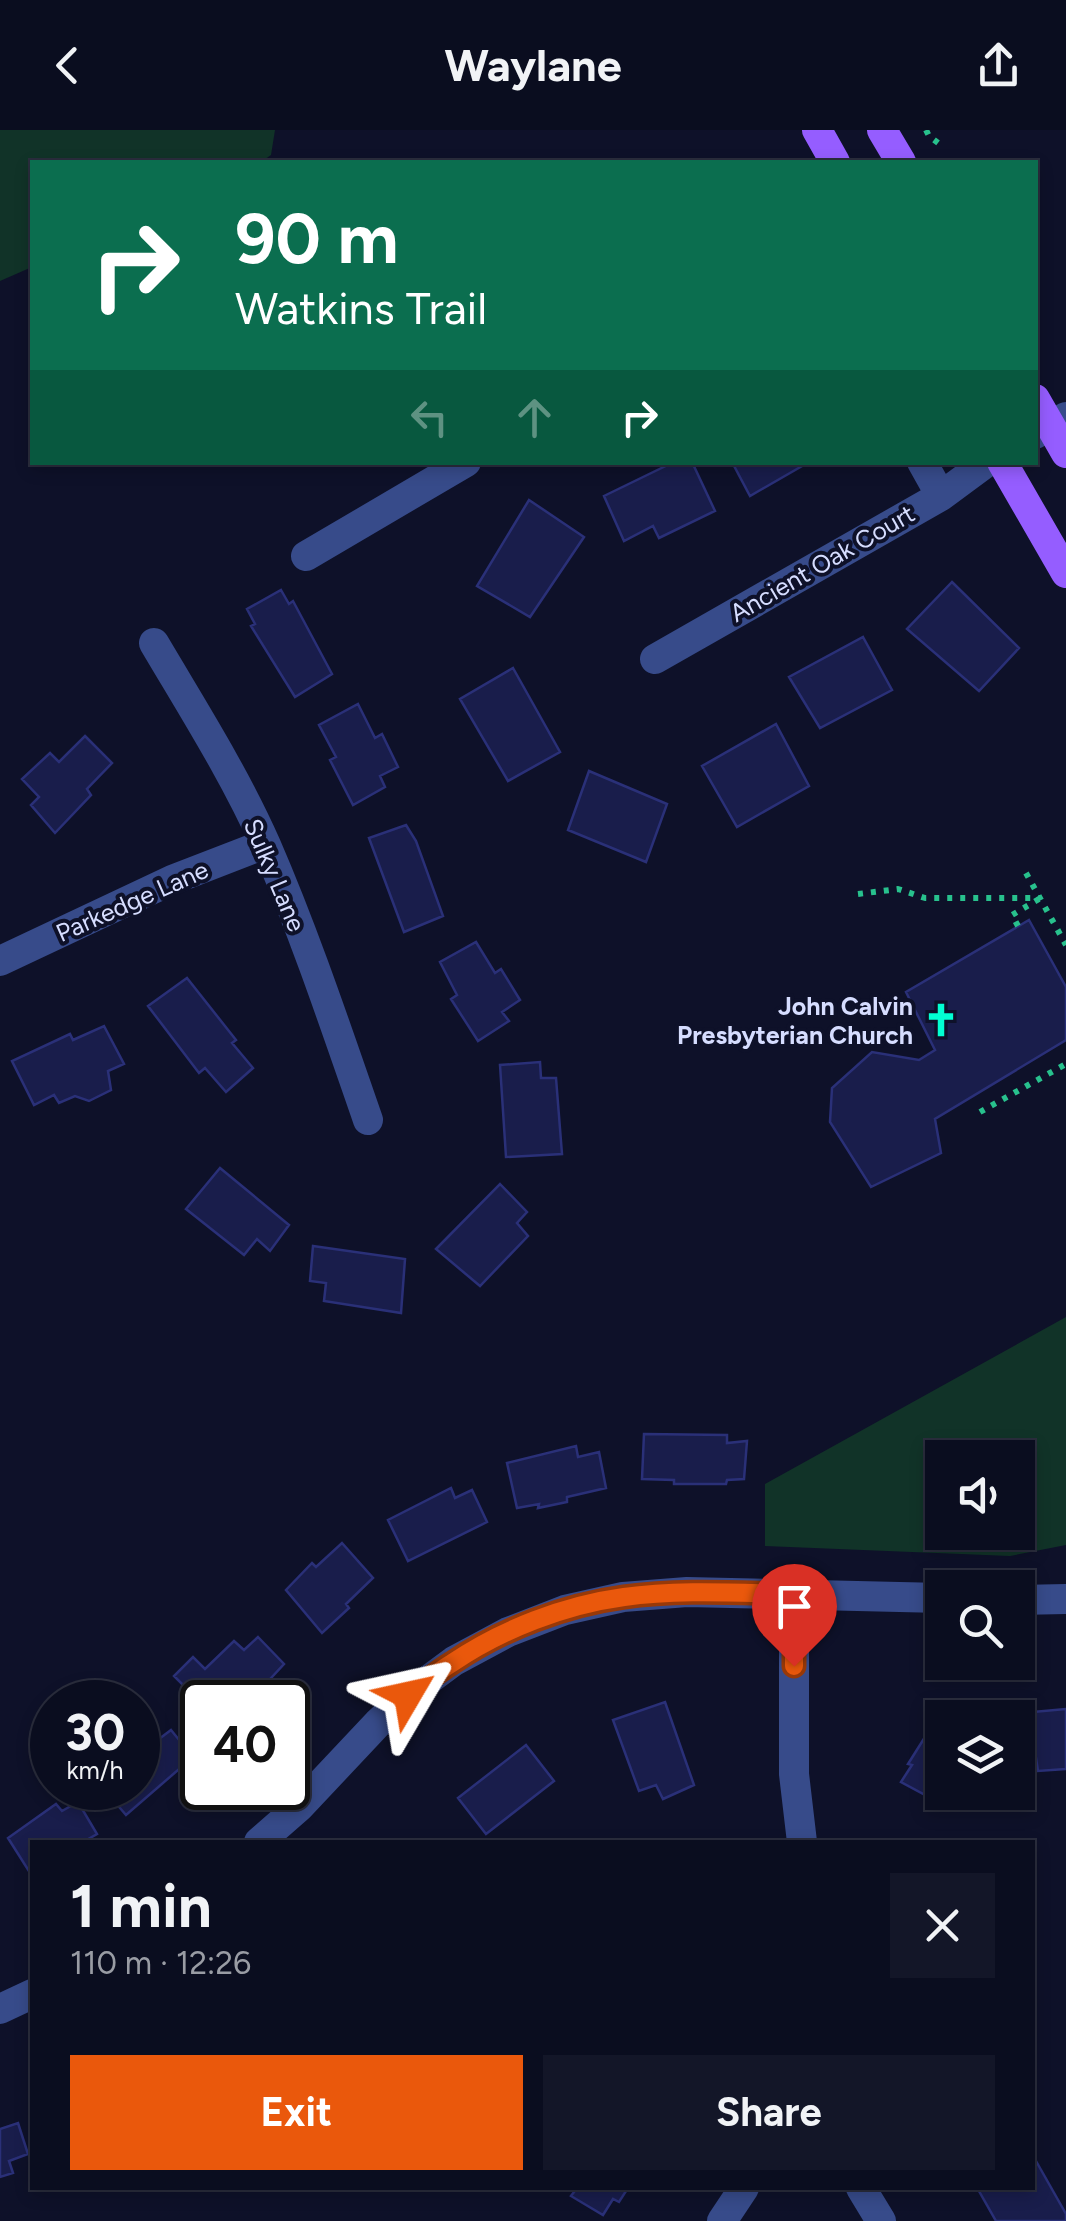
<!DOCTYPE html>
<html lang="en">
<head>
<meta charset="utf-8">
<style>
	body { margin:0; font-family:Figtree,sans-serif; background:#131628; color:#f1f3f6; height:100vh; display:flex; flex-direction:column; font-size:38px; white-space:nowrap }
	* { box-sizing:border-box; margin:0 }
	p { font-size:32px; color:#999ca4 }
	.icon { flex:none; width:55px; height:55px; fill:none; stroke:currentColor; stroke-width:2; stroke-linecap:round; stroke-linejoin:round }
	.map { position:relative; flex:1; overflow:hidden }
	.side { position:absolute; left:30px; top:1710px; width:1005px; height:350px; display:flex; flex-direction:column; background:#0a0d1f; border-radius:0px; box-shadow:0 5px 15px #0003,0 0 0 2px #2a2d3d }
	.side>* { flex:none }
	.top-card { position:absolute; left:30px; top:30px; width:1008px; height:305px; border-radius:0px; box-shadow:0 5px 15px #0003,0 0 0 2px #2a2d3d; background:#0b6e4f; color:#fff; overflow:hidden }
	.fabs { position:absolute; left:925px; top:1310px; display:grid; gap:20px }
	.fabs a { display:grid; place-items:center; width:110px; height:110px; border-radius:0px; background:#0a0d1f; box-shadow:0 5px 15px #0003,0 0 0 2px #2a2d3d; font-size:50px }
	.speed { position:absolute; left:30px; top:1550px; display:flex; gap:20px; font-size:50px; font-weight:700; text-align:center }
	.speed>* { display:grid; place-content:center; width:130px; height:130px; border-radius:50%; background:#0a0d1f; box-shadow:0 5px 15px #0003,0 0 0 2px #2a2d3d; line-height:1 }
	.speed small { font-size:25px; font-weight:400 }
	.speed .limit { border:5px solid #111; border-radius:15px; background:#fff; color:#111 }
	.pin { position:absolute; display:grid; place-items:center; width:85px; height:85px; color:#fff; margin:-102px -42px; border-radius:50% 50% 50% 0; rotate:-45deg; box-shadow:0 0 10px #0007 }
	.pin .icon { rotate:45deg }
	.me { position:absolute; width:110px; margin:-55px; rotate:54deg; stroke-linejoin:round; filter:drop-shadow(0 0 8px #0008) }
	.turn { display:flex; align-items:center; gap:35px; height:210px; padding:0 40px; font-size:45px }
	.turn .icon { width:130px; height:130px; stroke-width:2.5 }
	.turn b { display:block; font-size:70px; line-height:85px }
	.lanes { display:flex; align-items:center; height:95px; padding:0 40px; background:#0003; justify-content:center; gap:50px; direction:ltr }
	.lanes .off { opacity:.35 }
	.round { display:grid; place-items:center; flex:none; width:105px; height:105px; border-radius:0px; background:#131628 }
	.headline { display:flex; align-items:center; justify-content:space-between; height:170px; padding:0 40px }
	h1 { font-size:60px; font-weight:700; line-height:75px }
	.cta { display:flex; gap:20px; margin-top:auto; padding:20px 40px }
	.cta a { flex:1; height:115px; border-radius:0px; background:#ea580c; color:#fff; font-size:40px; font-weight:700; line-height:115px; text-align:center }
	.cta a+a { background:#131628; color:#f1f3f6 }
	header { display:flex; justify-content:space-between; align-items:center; height:130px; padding:0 40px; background:#0a0d1f; font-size:45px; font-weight:700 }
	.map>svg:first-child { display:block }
	.green { fill:#113328; fill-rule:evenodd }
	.building { fill:#191d4b; stroke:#2a3078; stroke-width:2.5 }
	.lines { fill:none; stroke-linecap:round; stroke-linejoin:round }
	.path { stroke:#28c18d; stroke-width:6; stroke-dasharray:5 8; stroke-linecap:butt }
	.minor { stroke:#374b8a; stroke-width:30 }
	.major { stroke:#955dff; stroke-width:30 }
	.route-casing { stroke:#983908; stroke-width:25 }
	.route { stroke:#ea580c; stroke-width:18 }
	.labels { text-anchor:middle; stroke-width:8; stroke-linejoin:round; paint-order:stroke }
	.street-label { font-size:25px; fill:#d6ddff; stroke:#0e1129 }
	.poi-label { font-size:25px; font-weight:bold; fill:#d6ddff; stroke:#0e1129; text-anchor:end }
</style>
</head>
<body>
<header><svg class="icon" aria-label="back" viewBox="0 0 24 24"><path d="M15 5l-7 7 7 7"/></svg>Waylane<svg class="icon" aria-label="share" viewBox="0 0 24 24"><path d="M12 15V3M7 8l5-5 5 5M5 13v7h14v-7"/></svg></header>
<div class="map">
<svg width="1066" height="2091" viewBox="0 0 1066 2091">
	<rect width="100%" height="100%" fill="#0e1129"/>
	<path class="green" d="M0 0H275L271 25 261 32H32V137L0 151Z
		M1066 1187V1415L1010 1426 765 1416V1354ZM942 1328H1018V1402H942Z"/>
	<path class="building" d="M674 332H692L715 381 659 408 653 396 624 411 604 366Z
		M732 332H809L750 366Z
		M529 370 584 407 530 487 477 456Z
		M952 452 1019 518 979 561 907 499Z
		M281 460 289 474 293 471 332 544 295 567 251 496 255 494 247 479Z
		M863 507 892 560 820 598 789 547Z
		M513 538 560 622 508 651 460 569Z
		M358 574 375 608 382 604 398 637 380 646 385 657 353 675 330 630 336 627 319 595Z
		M776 594 809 656 737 697 702 636Z
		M85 606 112 633 87 659 91 665 55 703 31 675 39 667 22 649 50 623 59 632Z
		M589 641 667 674 646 732 568 700Z
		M406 695 416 711 443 786 404 802 369 708Z
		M1029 790 1066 857V910L935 989 941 1023 871 1057 830 992 832 958 872 922 919 930 935 920 906 862Z
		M476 812 495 843 501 839 520 870 502 882 509 891 478 911 451 869 457 865 440 832Z
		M187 848 236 910 232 913 253 938 226 962 205 938 199 943 148 876Z
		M104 896 124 934 108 941 111 960 89 971 75 966 59 973 54 965 34 975 12 931 70 904 73 910Z
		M540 932 541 948H556L562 1024 506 1027 500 935Z
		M220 1038 289 1095 270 1121 257 1109 244 1125 186 1079Z
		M500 1054 527 1082 517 1093 528 1106 480 1156 436 1119Z
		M313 1116 405 1129 401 1183 324 1171 326 1153 310 1151Z
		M644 1304 727 1305V1313L747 1311 744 1349 727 1350 726 1354H674V1350L642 1349Z
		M576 1316 578 1327 599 1322 606 1358 567 1367V1372L538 1378 539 1374 517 1378 507 1333Z
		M451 1358 455 1368 472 1360 487 1392 408 1431 388 1390Z
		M342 1413 373 1448 346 1474 349 1478 322 1503 286 1460 312 1433 316 1437Z
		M258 1507 284 1534 260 1560 262 1564 255 1572 202 1574 174 1546 193 1527 205 1539 234 1511 244 1520Z
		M665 1572 694 1655 663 1669 656 1655 639 1661 613 1590Z
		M949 1575 971 1588H942V1662H949L942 1674 901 1652 912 1635 908 1634 925 1607 928 1610Z
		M1066 1579V1639L1038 1641 1036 1628 1018 1632V1588H1009V1584Z
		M171 1600 193 1627 126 1685 103 1658H138V1613L153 1601 159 1609Z
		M526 1615 554 1651 486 1704 458 1668Z
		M78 1672 97 1704 83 1712H32V1746L8 1708 56 1674 62 1681Z
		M18 1993 28 2024 9 2031 13 2043 0 2047V1999Z
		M1036 2031 1066 2084V2091H996L979 2061 986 2058H1032V2033Z
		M577 2058H628L619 2072 613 2069 603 2085 571 2066Z"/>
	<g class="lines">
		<path class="path" d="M926 0 929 6 941 15
			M1026 743 1066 815
			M858 764 898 759 925 768H1040
			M1018 796 1012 785 1039 769
			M980 982 1066 934"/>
		<path class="minor" d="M1035 304 1066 287
			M922 332 941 366
			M306 426 466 332
			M154 513C193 579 235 645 266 715 305 805 336 898 368 990
			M655 529 941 366 987 332
			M0 831 172 750 265 714
			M794 1464V1644L802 1712
			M1018 1470 1066 1469
			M259 1712 299 1677 378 1593 408 1565 454 1531 508 1502 565 1480 623 1467 687 1462 942 1468
			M0 1879 32 1864
			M861 2058 881 2091
			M722 2091 744 2058"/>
		<path class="major" d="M817 0 835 32
			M882 0 901 32
			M1035 269 1066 323
			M1002 332 1066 443"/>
	</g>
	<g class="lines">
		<g class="route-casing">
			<path id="route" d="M408 1565C423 1554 437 1542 452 1533 502 1499 565 1475 624 1467 680 1459 738 1463 794 1464V1536"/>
		</g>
		<use href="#route" class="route"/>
	</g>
	<defs>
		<g id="church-bare" transform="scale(2.7)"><path d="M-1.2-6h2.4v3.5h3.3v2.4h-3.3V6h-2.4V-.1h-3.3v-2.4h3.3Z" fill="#02ffd2" stroke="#0e1129" stroke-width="2.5" paint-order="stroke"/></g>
	</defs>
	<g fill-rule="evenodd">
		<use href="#church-bare" x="941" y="890"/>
	</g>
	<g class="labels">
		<g class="street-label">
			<text transform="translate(822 433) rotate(-30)" y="9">Ancient Oak Court</text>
			<text transform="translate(275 745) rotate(67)" y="9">Sulky Lane</text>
			<text transform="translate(132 771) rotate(-24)" y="9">Parkedge Lane</text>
		</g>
		<g class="poi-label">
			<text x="913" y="885">John Calvin<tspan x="913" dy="29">Presbyterian Church</tspan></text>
		</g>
	</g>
</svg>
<div class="fabs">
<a><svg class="icon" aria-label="sound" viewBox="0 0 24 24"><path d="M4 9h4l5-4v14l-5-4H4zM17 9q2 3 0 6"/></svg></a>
<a><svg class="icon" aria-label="search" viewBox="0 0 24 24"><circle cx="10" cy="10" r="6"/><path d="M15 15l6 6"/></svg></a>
<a><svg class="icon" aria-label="layers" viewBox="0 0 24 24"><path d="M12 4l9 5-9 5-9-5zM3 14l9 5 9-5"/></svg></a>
</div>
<div class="speed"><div>30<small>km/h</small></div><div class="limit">40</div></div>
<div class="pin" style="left:794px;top:1536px;background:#d93025"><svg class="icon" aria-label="arrive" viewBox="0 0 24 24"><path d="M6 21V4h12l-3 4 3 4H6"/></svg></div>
<svg class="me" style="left:408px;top:1565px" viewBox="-20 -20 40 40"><path d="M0-17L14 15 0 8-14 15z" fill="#ea580c" stroke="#fff" stroke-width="4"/></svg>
<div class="top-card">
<div class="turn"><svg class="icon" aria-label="right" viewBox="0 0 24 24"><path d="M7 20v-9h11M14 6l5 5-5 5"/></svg><div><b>90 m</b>Watkins Trail</div></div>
<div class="lanes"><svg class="icon off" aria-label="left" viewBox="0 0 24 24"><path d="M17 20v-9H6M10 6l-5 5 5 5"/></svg><svg class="icon off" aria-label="ahead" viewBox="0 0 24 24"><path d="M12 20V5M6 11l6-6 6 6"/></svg><svg class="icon" aria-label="right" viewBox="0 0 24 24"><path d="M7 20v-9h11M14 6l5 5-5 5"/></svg></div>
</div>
<section class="side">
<div class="headline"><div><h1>1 min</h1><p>110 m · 12:26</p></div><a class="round"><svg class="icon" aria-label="close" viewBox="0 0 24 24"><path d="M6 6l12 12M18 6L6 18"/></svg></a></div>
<div class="cta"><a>Exit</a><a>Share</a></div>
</section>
</div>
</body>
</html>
